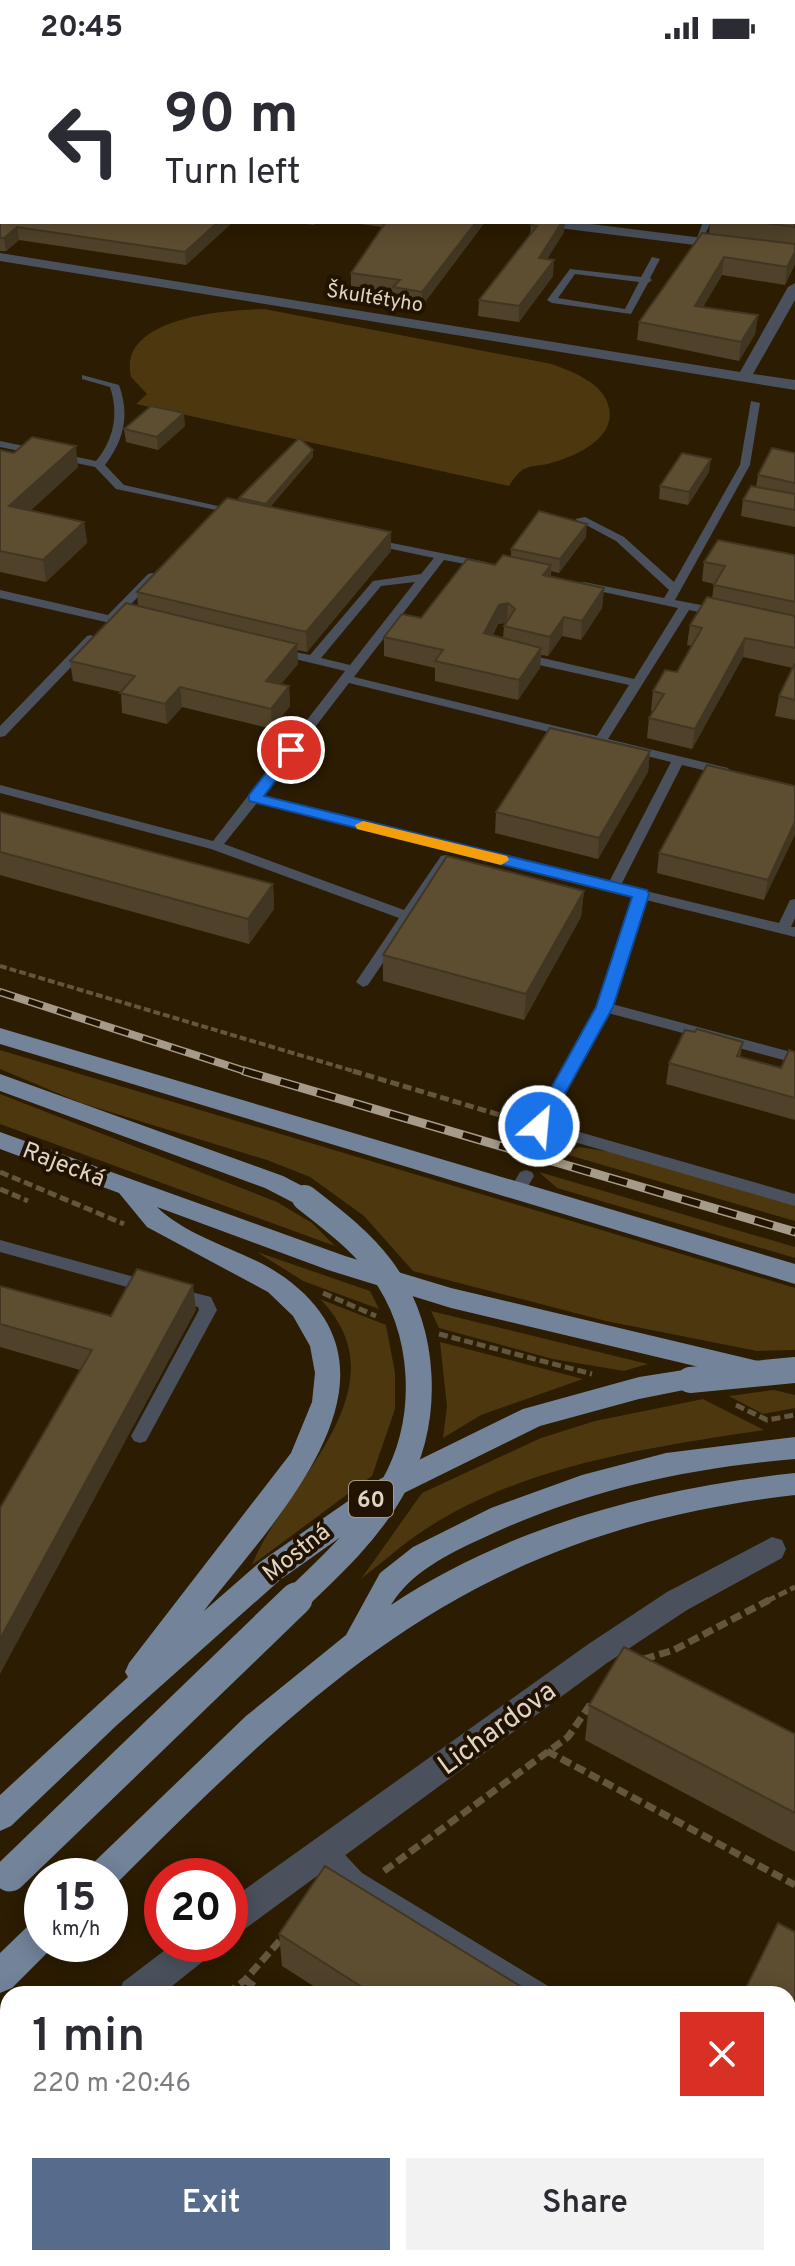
<!DOCTYPE html>
<html lang="en">
<head>
<meta charset="utf-8">
<style>
	body { margin:0; font-family:Overpass,sans-serif; background:#f2f2f3; color:#2b2b33; height:100vh; display:flex; flex-direction:column; font-size:30px; white-space:nowrap }
	* { box-sizing:border-box; margin:0 }
	p { font-size:26px; color:#7c7c81 }
	.icon { flex:none; width:44px; height:44px; fill:none; stroke:currentColor; stroke-width:2; stroke-linecap:round; stroke-linejoin:round }
	.map { position:relative; flex:1; overflow:hidden }
	.panel { position:absolute; left:0px; top:1930px; width:796px; height:280px; display:flex; flex-direction:column; background:#fff; border-radius:24px 24px 0 0; box-shadow:0 4px 20px #0003 }
	.panel>* { flex:none }
	.top-card { position:absolute; left:0px; top:0px; width:796px; height:168px; box-shadow:0 4px 20px #0003; background:#fff; color:#2b2b33; overflow:hidden }
	.speed { position:absolute; left:24px; top:1802px; display:flex; gap:16px; font-size:40px; font-weight:700; text-align:center }
	.speed>* { display:grid; place-content:center; width:104px; height:104px; border-radius:50%; background:#fff; box-shadow:0 4px 20px #0003; line-height:1 }
	.speed small { font-size:20px; font-weight:400 }
	.speed .limit { border:12px solid #d22; background:#fff; color:#111 }
	.pin { position:absolute; display:grid; place-items:center; width:68px; height:68px; color:#fff; margin:-34px; border:4px solid #fff; border-radius:50%; box-shadow:0 2px 8px #0007 }
	.me { position:absolute; width:88px; margin:-44px; rotate:27deg; stroke-linejoin:round; filter:drop-shadow(0 0 6px #0008) }
	.turn { display:flex; align-items:center; gap:28px; height:168px; padding:0 32px; font-size:36px }
	.turn .icon { width:104px; height:104px; stroke-width:2.5 }
	.turn b { display:block; font-size:56px; line-height:68px }
	.round { display:grid; place-items:center; flex:none; width:84px; height:84px; border-radius:0px; background:#f2f2f3 }
	.summary { display:flex; align-items:center; justify-content:space-between; height:136px; padding:0 32px }
	h1 { font-size:48px; font-weight:600; line-height:60px }
	.primary-button { display:flex; gap:16px; margin-top:auto; padding:16px 32px }
	.primary-button a { flex:1; height:92px; border-radius:0px; background:#576b8d; color:#fff; font-size:32px; font-weight:600; line-height:92px; text-align:center }
	.primary-button a+a { background:#f2f2f3; color:#2b2b33 }
	.status { display:flex; justify-content:space-between; align-items:center; height:56px; padding:0 40px; background:#fff; direction:ltr }
	.status svg { height:22px; fill:currentColor }
	.map>svg:first-child { display:block }
	.green { fill:#4d370e }
	.lines { fill:none; stroke-linecap:round; stroke-linejoin:round }
	.path-far2 { stroke:#63563f; stroke-width:4; stroke-dasharray:7 3; stroke-linecap:butt }
	.path-far1 { stroke:#63563f; stroke-width:5; stroke-dasharray:9 4; stroke-linecap:butt }
	.path { stroke:#63563f; stroke-width:7; stroke-dasharray:11 5; stroke-linecap:butt }
	.lane { fill:#4a515c; fill-rule:evenodd }
	.street { fill:#4a515c; fill-rule:evenodd }
	.primary { fill:#73839a; fill-rule:evenodd }
	.rail-far1-casing { stroke:#a69b88; stroke-width:8 }
	.rail-casing { stroke:#a69b88; stroke-width:9 }
	.rail-far1 { stroke:#211300; stroke-width:5; stroke-dasharray:15; stroke-linecap:butt }
	.rail { stroke:#211300; stroke-width:6; stroke-dasharray:19; stroke-linecap:butt }
	.primary-bridge-far1 { stroke:#73839a; stroke-width:26 }
	.primary-bridge { stroke:#73839a; stroke-width:33 }
	.wall { fill:#50422a; fill-rule:evenodd }
	.shaded-wall { fill:#413622 }
	.building { fill:#5d4d31; stroke:#413622; stroke-width:2 }
	.route { fill:#1a73e8; stroke:#114b97; stroke-width:2 }
	.slow { fill:#f59e0b }
	.labels { text-anchor:middle; stroke-width:8; stroke-linejoin:round; paint-order:stroke }
	.far-street-label { font-size:20px; fill:#dfd5c6; stroke:#211300 }
	.shield { fill:#211300; stroke:#a69b8b; stroke-width:2 }
	.shield-label { font-size:22px; font-weight:bold; fill:#dfd5c6 }
	.street-label { font-size:24px; fill:#dfd5c6; stroke:#211300 }
	.near-street-label { font-size:28px; fill:#dfd5c6; stroke:#211300 }
</style>
</head>
<body>
<div class="status"><b>20:45</b><svg viewBox="0 0 49 12"><path d="M0 12V9h3v3zM5 12V6h3v6zM10 12V3h3v9zM15 12V0h3v12zM26 1h20v11H26zM47 4h2v5h-2z"/></svg></div>
<div class="map">
<svg width="795" height="2210" viewBox="0 0 795 2210">
	<rect width="100%" height="100%" fill="#2b1c02"/>
	<path class="green" d="M264 253 552 308C573 316 604 327 609 352 616 383 574 401 551 407 542 410 528 409 521 415 516 419 512 425 509 430L136 348 147 338 131 321C117 261 226 254 264 253Z
		M0 994 795 1232V1294L757 1295 606 1265 413 1215 364 1160 310 1121 267 1104 81 1047 0 1013Z
		M0 1038 277 1146 312 1167 335 1190 0 1068Z
		M579 1091 617 1097 795 1149V1165L565 1098Z
		M539 1116 795 1191V1202L557 1132Z
		M257 1196 370 1235 379 1253 303 1225Z
		M320 1243 386 1269 395 1317V1353L372 1420 252 1509C283 1428 408 1333 320 1243Z
		M431 1255 648 1308 624 1315 553 1303 439 1272Z
		M440 1286 583 1323 481 1359 443 1382 447 1350Z
		M774 1334 795 1339V1352L763 1358 729 1340Z
		M703 1343 764 1374C645 1392 515 1410 414 1481 396 1494 379 1509 361 1523L422 1437 541 1382 595 1365Z"/>
	<g class="lines">
		<path class="path-far2" d="M0 910 360 1017"/>
		<path class="path-far1" d="M353 1015 520 1065
			M0 1116 124 1168
			M0 1133 28 1145
			M323 1237 376 1260
			M439 1278 592 1318
			M736 1349 767 1364 795 1359
			M767 1545 795 1531"/>
		<path class="path" d="M644 1603 674 1594 771 1543
			M547 1695 795 1829
			M384 1815 568 1681 592 1646
			M245 1924 266 1938
			M227 1938 245 1924 282 1882
			M668 2202 680 2210"/>
		<path class="lane" d="M279 0H290L292 2H281Z
			M416 0H424V2H416Z
			M703 166H711L701 187H695Z
			M652 201 660 203 650 222 652 224 648 227 631 258 552 247 547 244 570 213 641 221ZM575 218 639 226 625 253 558 242Z
			M82 319 119 329C130 359 124 384 105 409L124 429 240 455V459L116 433 95 411 0 391V385L96 405C114 383 119 358 110 331L82 323Z
			M751 345 760 347 750 409 675 544 722 553 728 557 722 561 689 554 608 683 728 712 730 715 723 719 682 709 621 829 779 867 790 844 795 843V862L791 871H795V881L646 844 612 948 795 997V1007L608 957 548 1067 795 1138V1150L533 1074 531 1070 597 951 633 840 257 747 224 788 404 854 441 800 446 799 453 803 368 929 363 931 356 926 399 862 211 793 0 737V729L213 785 345 615 274 598V592L310 599 373 525 421 518 434 502 368 488V484L372 483 486 506 492 509 486 512 444 504 354 621 597 680 629 629 521 605 515 601 521 597 634 623 678 552 580 531 578 529 584 526 664 542 669 534 616 485 575 463 585 461 624 481 674 526 740 409ZM415 526 350 609 321 602 381 530ZM349 627 671 706 609 826 262 740Z
			M152 517 156 518V522L114 566 110 567 0 542V534L108 559 148 518Z
			M91 579 97 583 95 586 5 680 0 681V670L87 580Z
			M526 1114 532 1116 534 1120 523 1139H511L509 1135 520 1116Z
			M0 1184 149 1225 155 1226 157 1231 155 1236 149 1237 0 1196Z
			M175 1232 211 1241 217 1254 146 1385 140 1387 134 1385 131 1380 199 1254 198 1251 169 1243 166 1238 169 1233Z
			M327 1784 334 1787 362 1817 548 1930 551 1938H519L346 1831 320 1801 316 1794 320 1787Z
			M0 2042 8 2046V2072L0 2068Z
			M194 2202H226L229 2210H197Z"/>
		<path class="street" d="M654 0H670L672 2H656Z
			M794 12H795V20H794Z
			M794 43 795 44V52L794 51Z
			M0 99H2V107H0Z
			M536 166H575L727 185 734 189 727 193 543 170Z
			M0 197 740 316 788 231 795 227V244L753 318 795 324V334L0 205Z
			M772 1481 782 1484 786 1493 782 1502 687 1554 607 1607 242 1875 230 1880V1844L587 1589 667 1536Z
			M173 1888H215L211 1899 162 1938H118L123 1926Z
			M8 2021V2058L0 2061V2024Z"/>
		<path class="primary" d="M0 972 795 1208V1228L0 988Z
			M0 1018 283 1120 314 1136 317 1142 314 1148H296L265 1132 0 1035Z
			M0 1076 345 1200 451 1232 758 1305 767 1308 771 1315 767 1322 758 1325 451 1252 328 1214 157 1151C191 1184 246 1194 284 1221 422 1320 271 1467 204 1555L260 1506 380 1423 523 1353 639 1321 690 1313 699 1317 703 1324 699 1331 639 1343 540 1370 400 1439 280 1524 117 1669 11 1770 0 1775V1739L128 1621 125 1616 129 1607 291 1397 312 1346 315 1317 310 1290 293 1260 268 1236 147 1171 119 1137 0 1093Z
			M795 1381V1403C686 1412 582 1435 483 1482 448 1498 411 1516 391 1549 510 1470 654 1432 795 1417V1439C477 1476 330 1614 113 1831L110 1832V1820H86L91 1809 246 1660 346 1579 380 1517 413 1491 491 1452 582 1419 666 1397Z
			M42 1863V1888L54 1890 12 1932 0 1937V1897L30 1868Z"/>
		<g class="rail-far1-casing">
			<path id="rail-far1" d="M0 936 251 1017"/>
		</g>
		<g class="rail-casing">
			<path id="rail" d="M244 1015 795 1176"/>
		</g>
		<use href="#rail-far1" class="rail-far1"/>
		<use href="#rail" class="rail"/>
		<path class="primary-bridge-far1" d="M690 1324 795 1314
			M294 1545C330 1511 369 1475 393 1431 431 1364 427 1274 381 1212 360 1184 332 1163 305 1142"/>
		<path class="primary-bridge" d="M10 1819 296 1543"/>
	</g>
	<path class="wall" d="M0 9 2 10V94H0Z
		M0 131 233 166 186 209 19 184 6 195H0Z
		M794 146H795V208L785 229 722 219 703 251 758 259 755 278 739 305 637 284 639 266 709 177 710 166H794Z
		M291 166H316L314 169Z
		M345 166H485L422 250 393 245V236L351 230V217L383 171Z
		M531 169 564 176 547 203 553 220 519 266 478 260 479 244 530 179Z
		M185 370 158 394 126 386 124 373Z
		M0 394 78 411 31 454 84 466 87 487 46 526 0 516Z
		M795 397V471L741 460 743 444 756 431 758 419Z
		M313 401 270 451 391 495 307 596 297 594 298 608 281 628 289 630 290 650 272 673 182 651 167 668 122 657 121 636 73 625 70 605 138 550 137 536 239 444V442Z
		M709 416 688 449 659 443 660 430Z
		M586 481 559 517 551 515V521L604 532 602 552 581 584 562 580 548 600 541 599 540 612 518 644 435 625V612L384 600V581L421 562 495 509 511 500V493ZM506 567 504 570 503 582 493 579 498 568Z
		M795 499V664L775 660 779 640 793 612 743 601 692 693 647 682 649 662 653 656 651 655 653 635 677 616 692 590 687 589 690 569 712 542 714 528 702 525 704 506Z
		M650 695 648 716 598 803 495 777 496 756Z
		M795 730 764 844 657 817 659 797Z
		M0 756 273 828 274 853 249 888 0 819Z
		M584 835 581 861 524 964 383 925V899Z
		M695 976 743 986 740 1001 781 1012 795 996V1064L666 1028 669 1007Z
		M0 1230 111 1260 196 1254 80 1314 0 1291Z
		M589 1649 795 1678V1796L585 1684Z
		M795 1876V2210H751L739 2202H788V1938Z
		M279 1878 533 1938H326L282 1910Z"/>
	<path class="shaded-wall" d="M218 166H233L186 209 185 196Z
		M476 166H485L422 250V236Z
		M562 166H565L564 176 538 218 539 202Z
		M17 171 19 184 6 195 4 182Z
		M795 196V208L785 229 787 211Z
		M724 201 722 219 693 268 695 250Z
		M554 204 553 220 519 266V250Z
		M758 259 755 278 739 305 741 286Z
		M184 357 185 370 158 394 157 381Z
		M76 390 78 411 12 472 9 450Z
		M313 394V401L267 455 266 448Z
		M711 403 709 416 688 449 689 436Z
		M84 466 87 487 46 526 43 504Z
		M587 468 586 481 559 517 560 503Z
		M391 476V495L307 596 306 576Z
		M551 509 550 528 543 519Z
		M604 532 602 552 581 584 582 565Z
		M508 547 507 566 498 568 483 596 484 577 499 549Z
		M564 561 562 580 548 600 550 581Z
		M745 582 743 601 692 693 695 673Z
		M297 588 298 608 267 645 266 625Z
		M541 592 540 612 518 644 519 624Z
		M289 630 290 650 272 673 271 653Z
		M180 631 182 651 167 668 165 648Z
		M650 695 648 716 598 803 599 782Z
		M795 766V779L764 844 768 824Z
		M273 828 274 853 249 888 248 863Z
		M584 835 581 861 524 964 526 938Z
		M193 1229 196 1254 0 1618V1583Z"/>
	<path class="building" d="M0 9 2 10V82H0Z
		M0 131H2V166H218L185 196 17 171 4 182H0Z
		M794 161 795 171 756 166H794Z
		M386 166H476L422 236 393 231 400 224 351 217Z
		M533 166H562L539 202 554 204 519 250 479 244 537 170 531 169Z
		M702 177 795 188V196L787 211 724 201 695 250 758 259 741 286 639 266Z
		M151 350 184 357 157 381 124 373Z
		M32 381 76 390 9 450 84 466 43 504 0 495V394L14 397Z
		M299 382 313 394 266 448 239 442Z
		M772 392 795 397V427L758 419Z
		M682 397 711 403 689 436 660 430Z
		M751 430 795 438V454L743 444Z
		M227 442 391 476 306 576 137 536Z
		M539 455 587 468 560 503 511 493Z
		M718 484 795 499V546L714 529 725 510 704 506Z
		M503 499 551 509 543 519 604 532 582 565 564 561 550 581 504 570 515 553 508 547 499 549 484 577 541 592 519 624 435 605 443 594 384 581 402 558 421 562 467 503 495 509Z
		M707 541 795 560V592L745 582 695 673 649 662 664 638 653 635 665 614 677 616 702 572 690 569Z
		M126 547 297 588 266 625 289 630 271 653 180 631 165 648 120 637 135 620 70 605Z
		M795 607V644L779 640Z
		M550 672 650 695 599 782 496 756Z
		M707 709 795 730V766L768 824 659 797Z
		M0 756 273 828 248 863 0 796Z
		M447 800 584 835 526 938 383 899Z
		M697 973 743 986 737 1000 781 1012 789 994 795 996V1042L669 1007 685 974 695 976Z
		M137 1213 193 1229 0 1583V1452L92 1294 0 1268V1230L111 1260Z
		M624 1591 795 1678V1757L589 1649Z
		M325 1810 533 1938H373L279 1878Z
		M778 1867 795 1876V2210H770L758 2202H788V2061L791 2054 788 2052V1938H743Z
		M0 2086 8 2092V2202H157L168 2210H0Z"/>
	<path class="route" d="M291 690 299 694 264 740 647 834 649 838 613 951 545 1074H532L530 1070 596 951 632 841 249 745V739L286 691Z"/>
	<path class="slow" d="M363 765 507 800 509 804 501 809 357 773 355 769Z"/>
	<g class="labels">
		<g class="far-street-label">
			<text transform="translate(375 241) rotate(9)" y="7">Škultétyho</text>
		</g>
		<rect class="shield" x="349" y="1425" width="44" height="36" rx="6"/>
		<g class="shield-label">
			<text x="371" y="1451">60</text>
		</g>
		<g class="street-label">
			<text transform="translate(64 1108) rotate(21)" y="8">Rajecká</text>
			<text transform="translate(296 1496) rotate(-38)" y="8">Mostná</text>
		</g>
		<g class="near-street-label">
			<text transform="translate(496 1671) rotate(-36)" y="10">Lichardova</text>
		</g>
	</g>
</svg>
<div class="speed"><div>15<small>km/h</small></div><div class="limit">20</div></div>
<div class="pin" style="left:291px;top:694px;background:#d93025"><svg class="icon" aria-label="arrive" viewBox="0 0 24 24"><path d="M6 21V4h12l-3 4 3 4H6"/></svg></div>
<svg class="me" style="left:539px;top:1070px" viewBox="-20 -20 40 40"><circle r="17" fill="#1a73e8" stroke="#fff" stroke-width="3"/><path d="M0-11L8 9 0 5-8 9z" fill="#fff"/></svg>
<div class="top-card">
<div class="turn"><svg class="icon" aria-label="left" viewBox="0 0 24 24"><path d="M17 20v-9H6M10 6l-5 5 5 5"/></svg><div><b>90 m</b>Turn left</div></div>
</div>
<section class="panel">
<div class="summary"><div><h1>1 min</h1><p>220 m · 20:46</p></div><a class="round" style="background:#d93025;color:#fff"><svg class="icon" aria-label="close" viewBox="0 0 24 24"><path d="M6 6l12 12M18 6L6 18"/></svg></a></div>
<div class="primary-button"><a>Exit</a><a>Share</a></div>
</section>
</div>
</body>
</html>
